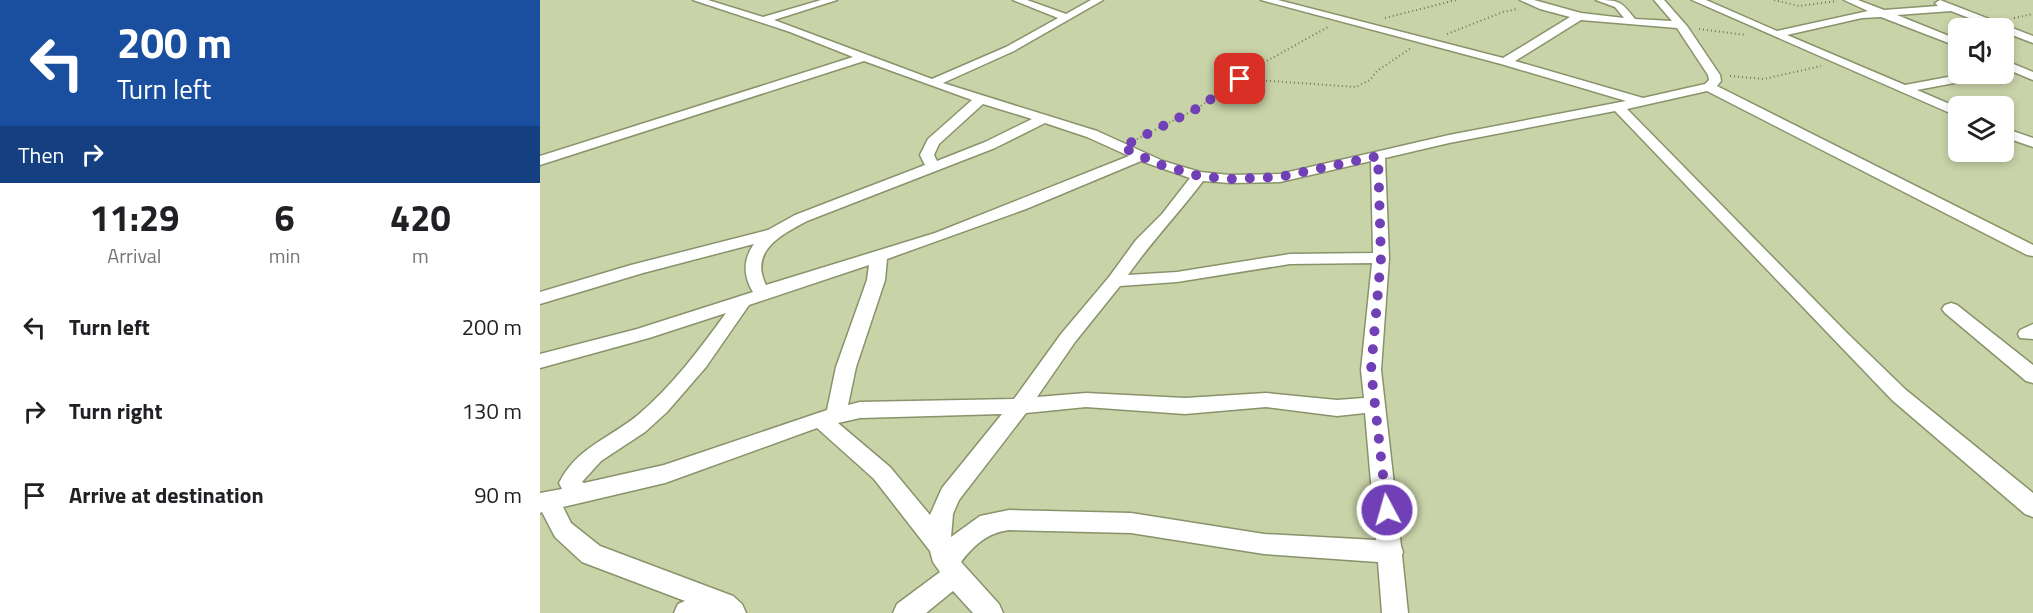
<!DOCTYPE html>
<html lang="en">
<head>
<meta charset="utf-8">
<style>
	body { margin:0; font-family:"Titillium Web",sans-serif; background:#f6f6f6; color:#202124; height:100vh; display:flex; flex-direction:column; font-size:22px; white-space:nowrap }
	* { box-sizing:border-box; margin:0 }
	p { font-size:20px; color:#757577 }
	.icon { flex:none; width:33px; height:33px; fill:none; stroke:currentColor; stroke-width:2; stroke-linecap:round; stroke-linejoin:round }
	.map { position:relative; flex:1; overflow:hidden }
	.sheet { display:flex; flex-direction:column; background:#fff; width:540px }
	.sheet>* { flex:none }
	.banner { background:#1a4fa0; color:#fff; overflow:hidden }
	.fabs { position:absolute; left:1408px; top:18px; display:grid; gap:12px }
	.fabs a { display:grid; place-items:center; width:66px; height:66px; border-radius:9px; background:#fff; box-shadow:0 3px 9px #0003; font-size:30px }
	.pin { position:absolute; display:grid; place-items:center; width:51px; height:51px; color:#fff; margin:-26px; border-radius:12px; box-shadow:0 3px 9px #0006 }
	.me { position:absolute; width:66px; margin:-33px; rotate:354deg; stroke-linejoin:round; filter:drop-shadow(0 0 4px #0008) }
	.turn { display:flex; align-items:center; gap:21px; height:126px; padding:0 18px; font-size:27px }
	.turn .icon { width:78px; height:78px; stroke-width:2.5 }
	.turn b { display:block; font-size:42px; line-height:51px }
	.then { display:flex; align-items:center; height:57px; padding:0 18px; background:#0003; gap:12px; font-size:22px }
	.eta { display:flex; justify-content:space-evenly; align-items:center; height:102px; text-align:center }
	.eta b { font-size:36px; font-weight:700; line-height:42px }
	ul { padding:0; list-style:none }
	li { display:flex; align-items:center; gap:18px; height:84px; padding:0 18px }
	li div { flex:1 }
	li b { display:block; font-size:22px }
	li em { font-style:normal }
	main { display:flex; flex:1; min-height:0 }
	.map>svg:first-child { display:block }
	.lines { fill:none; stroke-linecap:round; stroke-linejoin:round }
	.minor-casing { stroke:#89926a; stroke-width:3 }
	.path { stroke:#71785b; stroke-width:2; stroke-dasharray:1 3; stroke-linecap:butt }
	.minor { fill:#fff; fill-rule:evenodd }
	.route { stroke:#7140b7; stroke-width:10; stroke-dasharray:0 18 }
</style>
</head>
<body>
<main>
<section class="sheet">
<div class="banner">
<div class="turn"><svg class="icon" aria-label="left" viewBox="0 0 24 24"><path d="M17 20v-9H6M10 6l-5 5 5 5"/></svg><div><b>200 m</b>Turn left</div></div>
<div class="then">Then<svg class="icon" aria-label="right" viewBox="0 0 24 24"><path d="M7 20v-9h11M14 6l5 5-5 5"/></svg></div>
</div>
<div class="eta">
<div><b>11:29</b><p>Arrival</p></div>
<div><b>6</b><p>min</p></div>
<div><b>420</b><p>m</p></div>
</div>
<ul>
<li><svg class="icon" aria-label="left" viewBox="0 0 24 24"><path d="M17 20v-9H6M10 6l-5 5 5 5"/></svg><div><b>Turn left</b></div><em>200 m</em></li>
<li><svg class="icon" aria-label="right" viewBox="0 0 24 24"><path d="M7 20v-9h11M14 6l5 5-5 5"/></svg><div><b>Turn right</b></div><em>130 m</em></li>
<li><svg class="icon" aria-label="arrive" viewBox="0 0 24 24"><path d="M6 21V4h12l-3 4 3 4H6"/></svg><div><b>Arrive at destination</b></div><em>90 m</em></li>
</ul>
</section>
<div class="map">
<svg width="1493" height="613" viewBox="0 0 1493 613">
	<rect width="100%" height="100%" fill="#c9d3a8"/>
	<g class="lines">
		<g class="minor-casing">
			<path id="minor" d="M153 0H168L223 17 281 0H297L234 20 392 79 466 47 518 18 473 0H487L526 14 551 0H563L474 51 403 83 557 131 623 161 660 172 690 175 740 174 909 135 1086 101 961 64 721 0H738L963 58 1030 17 1000 9 980 0H994L1041 13 1084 18 1075 7 1056 0C1079 0 1081 1 1095 19L1132 21 1114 0H1124L1147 26 1180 75 1181 81 1177 86 1493 245V256L1487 255 1167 91 1087 109 1307 333 1366 390 1493 493V517L1485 514 1352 400 1075 111 909 143 845 158 849 258 841 370 861 546 863 552 862 555 868 613H842L838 562 724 554 591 533 469 530C447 533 434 545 421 562L459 604 463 613H433L413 591 386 613H353L357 604 400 572 393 562 390 551 334 479 277 428 125 483 23 507 31 523 60 546 193 596 202 604 206 613H134L138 604 145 601 42 562 15 537 2 512 0 513V493L22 489 19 483C36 448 70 438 98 415 132 386 160 349 186 313L109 338 0 368V354L97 329 213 292C203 276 203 259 214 244L103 273 0 304V292L91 265 228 230 255 215 385 165 380 155 388 139 432 100 324 61 0 165V156L313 57 250 32ZM1041 20 1137 28 1168 75 1169 80 1165 84 1103 98 975 61ZM443 104 492 119 445 142 397 161 394 155 399 144ZM505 123 547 137 589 156 395 233 226 285C209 251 241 235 267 221L455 148ZM601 161 650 178 622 214 596 240 569 277 521 334 474 399 320 402 308 405 316 367 345 280 347 259 486 209ZM831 161 833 253 750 254 637 272 588 275C611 242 639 213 663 181L690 183 740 182ZM832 263 821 370 824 398 797 400 726 393 645 398 546 393 497 397 535 342 580 286 637 282 750 264ZM329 265 327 280 296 367 287 410 124 465 44 483 42 482 61 461 105 432 127 412 166 367 209 305ZM546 407 645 414 726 407 797 416 825 413 836 540 724 534 591 513 469 510 440 516 411 537 413 514 419 500 486 413ZM462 414 402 488 390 515 350 467 298 423 320 418Z
				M1152 0H1166L1237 31 1328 11 1304 0H1318L1344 10 1398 6 1395 3 1400 0 1493 36V43L1464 32V28H1455L1411 11 1357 15 1419 40V47L1341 17 1322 18 1247 35 1365 85 1424 74H1464L1465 71V77L1461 78 1425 81 1377 90 1419 108V117Z
				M1464 60 1493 72V80L1464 68Z
				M1464 128 1493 138V147L1464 137Z
				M1411 303 1417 305 1493 365V383L1486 381 1405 313 1402 309 1405 305Z
				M1493 324V339L1480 338 1478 334 1480 330Z"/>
		</g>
		<path class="path" d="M1234 0 1259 6 1297 1
			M845 18 916 0
			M1474 18 1493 14
			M1159 29 1206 35
			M907 34 963 12 977 9
			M1190 76 1224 79 1281 66
			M702 79 816 87 830 80 837 71 871 48
			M597 139 658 108 716 67 788 27"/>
		<use href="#minor" class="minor"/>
	</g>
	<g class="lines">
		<path class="route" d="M700 79 658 108 582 147 618 164 659 176 690 179 740 177 838 156 841 258 831 370 847 510"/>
	</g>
</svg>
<div class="fabs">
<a><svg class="icon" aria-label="sound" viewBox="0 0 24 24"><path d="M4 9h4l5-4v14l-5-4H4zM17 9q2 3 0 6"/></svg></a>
<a><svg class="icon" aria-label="layers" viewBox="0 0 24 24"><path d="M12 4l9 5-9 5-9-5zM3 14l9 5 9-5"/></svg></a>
</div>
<div class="pin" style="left:700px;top:79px;background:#d93025"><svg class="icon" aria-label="arrive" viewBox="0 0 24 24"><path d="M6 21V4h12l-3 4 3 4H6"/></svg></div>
<svg class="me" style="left:847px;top:510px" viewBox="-20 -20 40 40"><circle r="17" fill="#7140b7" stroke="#fff" stroke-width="3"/><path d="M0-11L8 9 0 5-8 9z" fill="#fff"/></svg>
</div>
</main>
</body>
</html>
